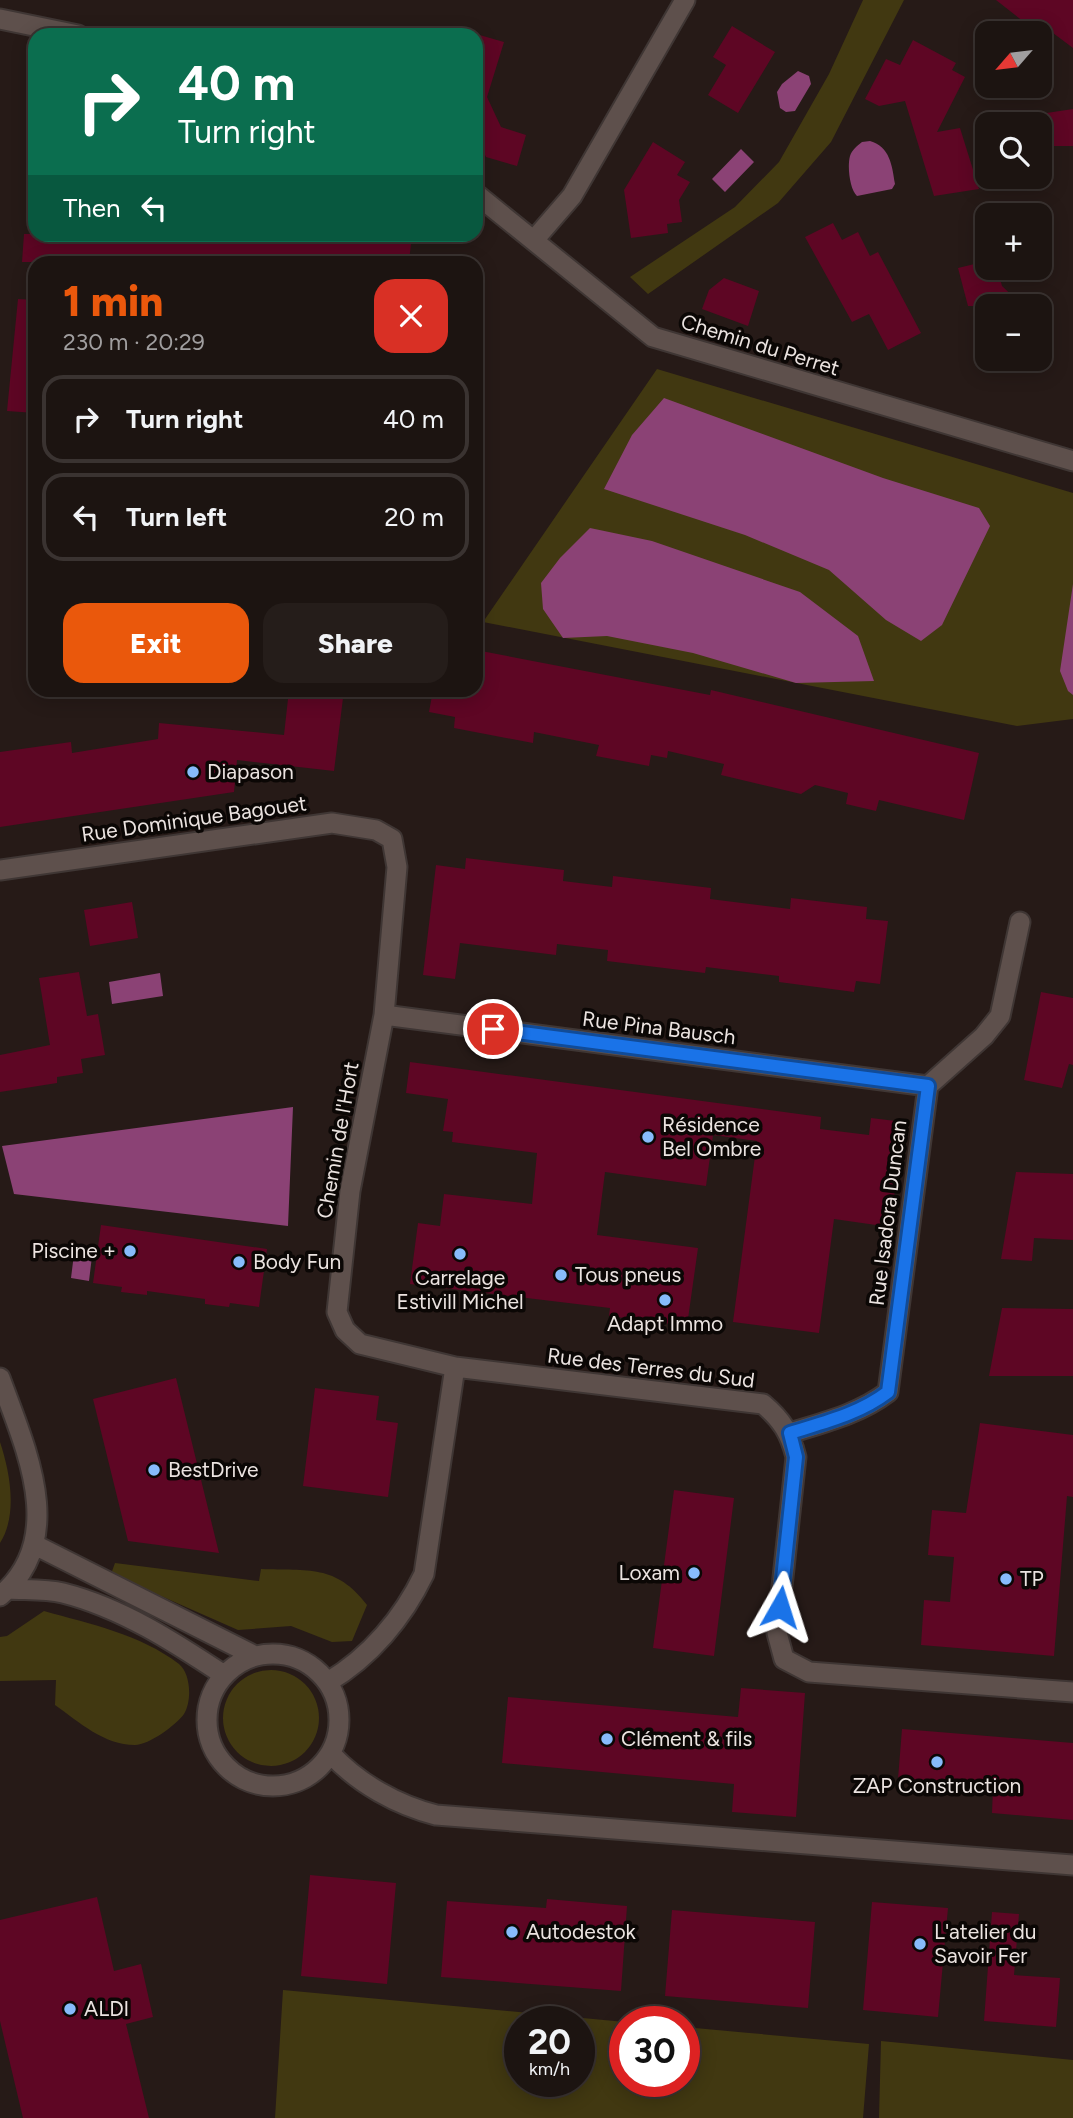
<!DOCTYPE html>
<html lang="en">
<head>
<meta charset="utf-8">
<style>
	body { margin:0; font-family:Figtree,sans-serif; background:#251d1a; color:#f1f3f6; height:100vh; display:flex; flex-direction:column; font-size:26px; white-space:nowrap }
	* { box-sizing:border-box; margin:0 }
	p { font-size:23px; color:#a09e9f }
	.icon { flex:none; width:38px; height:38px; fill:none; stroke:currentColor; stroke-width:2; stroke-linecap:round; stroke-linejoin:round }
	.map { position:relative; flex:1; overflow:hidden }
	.panel { position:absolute; left:28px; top:256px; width:455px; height:441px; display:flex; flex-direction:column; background:#1c1411; border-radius:21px; box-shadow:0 4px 18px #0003,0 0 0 2px #3a3331 }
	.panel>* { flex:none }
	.banner { position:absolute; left:28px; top:28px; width:455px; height:214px; border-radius:21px; box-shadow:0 4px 18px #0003,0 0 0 2px #3a3331; background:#0b6e4f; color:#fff; overflow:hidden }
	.needle { width:46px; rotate:242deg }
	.controls { position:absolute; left:975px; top:21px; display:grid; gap:14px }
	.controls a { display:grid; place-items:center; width:77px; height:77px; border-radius:14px; background:#1c1411; box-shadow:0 4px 18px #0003,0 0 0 2px #3a3331; font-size:35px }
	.speed { position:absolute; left:504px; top:2006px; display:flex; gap:14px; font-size:35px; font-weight:700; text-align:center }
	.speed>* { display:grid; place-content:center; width:91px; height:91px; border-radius:50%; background:#1c1411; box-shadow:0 4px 18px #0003,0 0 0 2px #3a3331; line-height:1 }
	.speed small { font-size:18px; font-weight:400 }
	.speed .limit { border:10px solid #d22; background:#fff; color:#111 }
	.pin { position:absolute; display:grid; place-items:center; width:60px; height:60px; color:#fff; margin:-30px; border:4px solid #fff; border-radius:50%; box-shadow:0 2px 7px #0007 }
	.me { position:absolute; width:77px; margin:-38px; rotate:6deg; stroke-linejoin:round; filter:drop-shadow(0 0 5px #0008) }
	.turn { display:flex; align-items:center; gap:24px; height:147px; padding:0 35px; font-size:32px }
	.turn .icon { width:91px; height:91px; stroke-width:2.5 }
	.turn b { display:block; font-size:49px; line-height:60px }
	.then { display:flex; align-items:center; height:66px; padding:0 35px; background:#0003; gap:14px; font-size:26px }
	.round { display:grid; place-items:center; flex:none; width:74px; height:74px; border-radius:21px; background:#251d1a }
	.summary { display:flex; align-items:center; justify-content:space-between; height:119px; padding:0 35px }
	h1 { font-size:42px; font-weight:800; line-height:52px; color:#ea580c }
	.action { display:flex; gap:14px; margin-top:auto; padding:14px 35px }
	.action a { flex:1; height:80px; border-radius:21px; background:#ea580c; color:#fff; font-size:28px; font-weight:800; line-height:80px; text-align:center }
	.action a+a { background:#251d1a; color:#f1f3f6 }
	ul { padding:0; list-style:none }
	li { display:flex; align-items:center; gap:21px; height:88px; margin:0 14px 10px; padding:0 21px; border:4px solid #3a3331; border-radius:21px }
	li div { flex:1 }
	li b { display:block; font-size:26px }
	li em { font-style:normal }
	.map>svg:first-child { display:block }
	.green { fill:#413811; fill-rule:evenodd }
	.water { fill:#8b4275 }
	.building { fill:#5e0624 }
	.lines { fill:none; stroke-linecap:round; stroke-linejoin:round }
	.minor-casing { stroke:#3f3634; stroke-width:23 }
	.minor { stroke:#5e504c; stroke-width:19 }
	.route-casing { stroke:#114b97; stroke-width:18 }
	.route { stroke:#1a73e8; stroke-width:12 }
	.poi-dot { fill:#87bbfb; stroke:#0b0705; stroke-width:2.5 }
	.labels { text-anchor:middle; stroke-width:7; stroke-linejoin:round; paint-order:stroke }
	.street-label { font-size:21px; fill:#ebe3e0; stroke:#0b0705 }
	.poi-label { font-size:21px; fill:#ebe3e0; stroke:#0b0705; text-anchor:start }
</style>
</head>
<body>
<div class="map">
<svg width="1073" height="2118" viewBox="0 0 1073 2118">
	<rect width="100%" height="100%" fill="#261a17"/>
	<path class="green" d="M863 0H904L831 142 778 203 648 294 630 277 735 207 779 162 829 74Z
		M657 369 1073 493V719L1017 726 483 622Z
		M0 1442C10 1472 18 1515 0 1543Z
		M115 1563 259 1581 261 1569C308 1571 336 1564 367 1605L352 1641 332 1642 291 1626 238 1630 111 1574Z
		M44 1611C90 1624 140 1634 179 1664 191 1674 192 1701 184 1714 176 1725 149 1745 135 1745 104 1745 79 1722 55 1705L56 1680 0 1681V1637L7 1636Z
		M223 1718a48 48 0 1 1 96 0a48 48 0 1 1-96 0Z
		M283 1990 625 2022V2081H684V2027L869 2044 863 2118H275ZM520 2021H579V2081H520Z
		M881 2041 1073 2060V2118H879Z"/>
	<path class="water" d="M798 71 809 76 811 84 795 111 786 112 780 108 777 92 782 84Z
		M870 141C890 147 892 165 895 184L892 189 857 196C850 190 847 167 850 156 852 150 857 146 862 142Z
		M741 149 754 162 725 192 712 179Z
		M664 398 883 478 979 508 990 526 942 625 921 641 886 620 829 570 745 535 604 489 632 435Z
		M590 528 652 541 800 592 858 636 874 681 796 683 693 653 607 636 563 638 543 609 541 583 560 558Z
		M1073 584V695L1068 691 1060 671Z
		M160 973 163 996 112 1004 109 982Z
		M293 1107 288 1226 14 1194 2 1146Z
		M75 1246 93 1248 89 1281 71 1278Z"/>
	<path class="building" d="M996 0H1073V48L1053 33 1047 40Z
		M732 26 775 52 738 113 708 95 726 65 713 57Z
		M476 34 504 42 487 97 501 127 526 135 517 166 486 157 476 137Z
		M913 40 956 63 952 70 965 77 937 132 960 128 979 189 934 196 905 101 879 106 865 99 886 59 900 65Z
		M1073 109V146H1040V114Z
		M653 142 685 162 677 175 690 182 679 200 682 222 667 224 668 233 631 238 624 190Z
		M833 223 842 240 858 232 870 256 878 252 921 333 888 350 869 314 852 322 805 237Z
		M24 234H412L409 262H22Z
		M987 261V268H997L1002 286 1023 306H968L958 268Z
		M724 278 759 291 748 326 702 309 709 290Z
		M18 299 35 300V413L7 411Z
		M476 650 710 695 711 690 979 753 964 820 879 800 876 811 846 804 848 793 815 785 801 794 721 775 724 764 668 751 667 758 651 755 649 766 596 756 599 745 534 732 533 743 454 728 455 717 429 712 433 690H476Z
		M289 690H344L334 771 237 760 234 792 0 827V752L71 742 72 753 158 739 159 723 284 735Z
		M466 858 564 870 563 881 612 887 613 876 711 888 710 899 790 909 791 898 867 907 866 919 888 921 880 984 856 981 854 992 779 982V976L706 967 705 973 607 961 608 950 557 944 556 955 460 943 455 979 423 975 436 865 465 869Z
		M132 902 138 938 90 946 84 910Z
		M79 972 87 1016 98 1014 105 1055 81 1059 83 1073 57 1077V1083L0 1092V1055L50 1045 39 978Z
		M1041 992 1073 998V1065L1069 1064 1062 1088 1024 1080Z
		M410 1062 821 1117 820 1129 869 1135 871 1118 904 1122 890 1227 834 1219 819 1333 733 1322 757 1141 713 1135 706 1186 605 1172 597 1235 698 1248 687 1326 609 1316 610 1308 410 1284 418 1223 440 1226 444 1194 532 1204 537 1153 452 1142 453 1132 443 1131 448 1099 406 1093Z
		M1016 1172 1073 1174V1240L1034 1238 1032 1261 1001 1259Z
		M101 1225 267 1249 259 1307 230 1303 229 1307 205 1304V1299L147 1291V1295L121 1292 122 1287 93 1283Z
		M1002 1308 1073 1309V1376H989Z
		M176 1378 219 1553 128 1541 93 1399Z
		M315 1388 379 1396 376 1420 398 1423 388 1497 303 1486Z
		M980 1423 1073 1435V1497L1067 1496 1054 1656 921 1645 924 1600 950 1602 954 1557 928 1555 932 1510 966 1513Z
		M674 1490 734 1498 714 1656 653 1648Z
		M741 1688 805 1693 796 1817 732 1812 734 1784 502 1763 508 1697 738 1717Z
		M902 1729 1073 1743V1820L992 1813 993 1787 898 1779Z
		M310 1875 396 1883 387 1984 301 1976Z
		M97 1897 114 1971 141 1964 153 2017 126 2024 149 2118H23L0 2021V1920Z
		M547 1899 627 1906 621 1991 441 1977 447 1901 546 1908Z
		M872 1902 948 1908 938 2017 863 2010Z
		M672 1910 815 1922 808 2008 665 1996Z
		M992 1912 1019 1914 1014 1975 1060 1978 1056 2027 984 2021Z"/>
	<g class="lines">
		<g class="minor-casing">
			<path id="minor" d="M0 19 78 35
				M476 194 653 337 1073 461
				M534 240 572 196 685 0
				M0 870 332 823 376 830 392 839 397 867 384 1015 350 1191 337 1312 345 1330 360 1344 455 1367
				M384 1015 928 1086
				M0 1378C25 1447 69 1539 0 1596
				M790 1433C825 1422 859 1414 888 1392L928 1086 984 1036 1000 1016 1020 922
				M35 1545 255 1656
				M9 1589C26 1590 46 1589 63 1593 122 1608 174 1642 224 1675
				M207 1720a66 66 0 1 1 132 0a66 66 0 1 1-132 0Z
				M328 1682C370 1657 403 1618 424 1574L455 1367 763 1404C782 1420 790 1433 796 1457L777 1633 784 1659 809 1672 1073 1692
				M331 1754C359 1784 397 1805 436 1815L1073 1865"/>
		</g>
		<use href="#minor" class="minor"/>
	</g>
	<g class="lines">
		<g class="route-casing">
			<path id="route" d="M493 1029 928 1086 888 1392C859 1414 825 1422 790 1433L796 1457 780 1607"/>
		</g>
		<use href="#route" class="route"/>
	</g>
	<g class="poi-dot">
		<circle cx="193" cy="772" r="7"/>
		<circle cx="648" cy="1137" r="7"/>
		<circle cx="130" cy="1251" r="7"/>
		<circle cx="460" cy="1254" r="7"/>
		<circle cx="239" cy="1262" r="7"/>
		<circle cx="561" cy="1275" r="7"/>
		<circle cx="665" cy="1300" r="7"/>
		<circle cx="154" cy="1470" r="7"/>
		<circle cx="694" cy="1573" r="7"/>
		<circle cx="1006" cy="1579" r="7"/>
		<circle cx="607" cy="1739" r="7"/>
		<circle cx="937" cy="1762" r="7"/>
		<circle cx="512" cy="1932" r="7"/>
		<circle cx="920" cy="1944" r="7"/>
		<circle cx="70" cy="2009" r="7"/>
	</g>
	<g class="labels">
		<g class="street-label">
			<text transform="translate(760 345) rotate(17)" y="7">Chemin du Perret</text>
			<text transform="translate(194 819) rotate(-8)" y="7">Rue Dominique Bagouet</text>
			<text transform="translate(659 1028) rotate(7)" y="7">Rue Pina Bausch</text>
			<text transform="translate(338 1140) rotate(-80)" y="7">Chemin de l'Hort</text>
			<text transform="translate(888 1213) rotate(-83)" y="7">Rue Isadora Duncan</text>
			<text transform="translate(651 1368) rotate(7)" y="7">Rue des Terres du Sud</text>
		</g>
		<g class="poi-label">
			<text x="207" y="779">Diapason</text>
			<text x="662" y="1132">Résidence<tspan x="662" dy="24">Bel Ombre</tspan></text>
			<text x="116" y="1258" text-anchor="end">Piscine +</text>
			<text x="253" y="1269">Body Fun</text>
			<text x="575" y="1282">Tous pneus</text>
			<text x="460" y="1285" text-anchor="middle">Carrelage<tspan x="460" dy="24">Estivill Michel</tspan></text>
			<text x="665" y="1331" text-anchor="middle">Adapt Immo</text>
			<text x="168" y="1477">BestDrive</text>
			<text x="680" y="1580" text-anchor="end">Loxam</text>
			<text x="1020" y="1586">TP</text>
			<text x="621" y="1746">Clément &amp; fils</text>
			<text x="937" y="1793" text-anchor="middle">ZAP Construction</text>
			<text x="526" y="1939">Autodestok</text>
			<text x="934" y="1939">L'atelier du<tspan x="934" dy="24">Savoir Fer</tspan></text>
			<text x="84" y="2016">ALDI</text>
		</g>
	</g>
</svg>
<div class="controls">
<a><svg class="needle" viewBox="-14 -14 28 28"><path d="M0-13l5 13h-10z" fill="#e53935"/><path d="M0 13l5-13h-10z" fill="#a09e9f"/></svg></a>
<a><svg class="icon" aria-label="search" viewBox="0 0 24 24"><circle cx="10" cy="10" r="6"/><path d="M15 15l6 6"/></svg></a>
<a>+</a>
<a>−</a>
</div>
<div class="speed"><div>20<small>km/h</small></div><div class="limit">30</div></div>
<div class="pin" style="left:493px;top:1029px;background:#d93025"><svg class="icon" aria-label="arrive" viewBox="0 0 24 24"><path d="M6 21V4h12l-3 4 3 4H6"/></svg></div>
<svg class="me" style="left:780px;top:1607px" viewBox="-20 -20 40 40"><path d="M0-17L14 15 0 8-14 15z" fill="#1a73e8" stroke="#fff" stroke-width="4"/></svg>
<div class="banner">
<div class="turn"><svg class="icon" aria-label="right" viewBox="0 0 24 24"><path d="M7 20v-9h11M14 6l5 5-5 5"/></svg><div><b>40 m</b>Turn right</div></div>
<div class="then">Then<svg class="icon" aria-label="left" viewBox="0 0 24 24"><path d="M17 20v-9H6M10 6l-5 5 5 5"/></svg></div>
</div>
<section class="panel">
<div class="summary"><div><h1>1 min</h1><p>230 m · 20:29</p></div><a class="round" style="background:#d93025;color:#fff"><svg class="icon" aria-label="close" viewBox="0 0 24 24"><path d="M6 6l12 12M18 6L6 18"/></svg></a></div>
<ul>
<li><svg class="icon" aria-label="right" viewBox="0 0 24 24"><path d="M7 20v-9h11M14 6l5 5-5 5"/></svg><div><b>Turn right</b></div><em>40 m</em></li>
<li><svg class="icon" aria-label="left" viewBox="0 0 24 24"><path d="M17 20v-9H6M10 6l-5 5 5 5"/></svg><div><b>Turn left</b></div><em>20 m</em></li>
</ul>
<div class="action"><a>Exit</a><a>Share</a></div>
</section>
</div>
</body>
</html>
